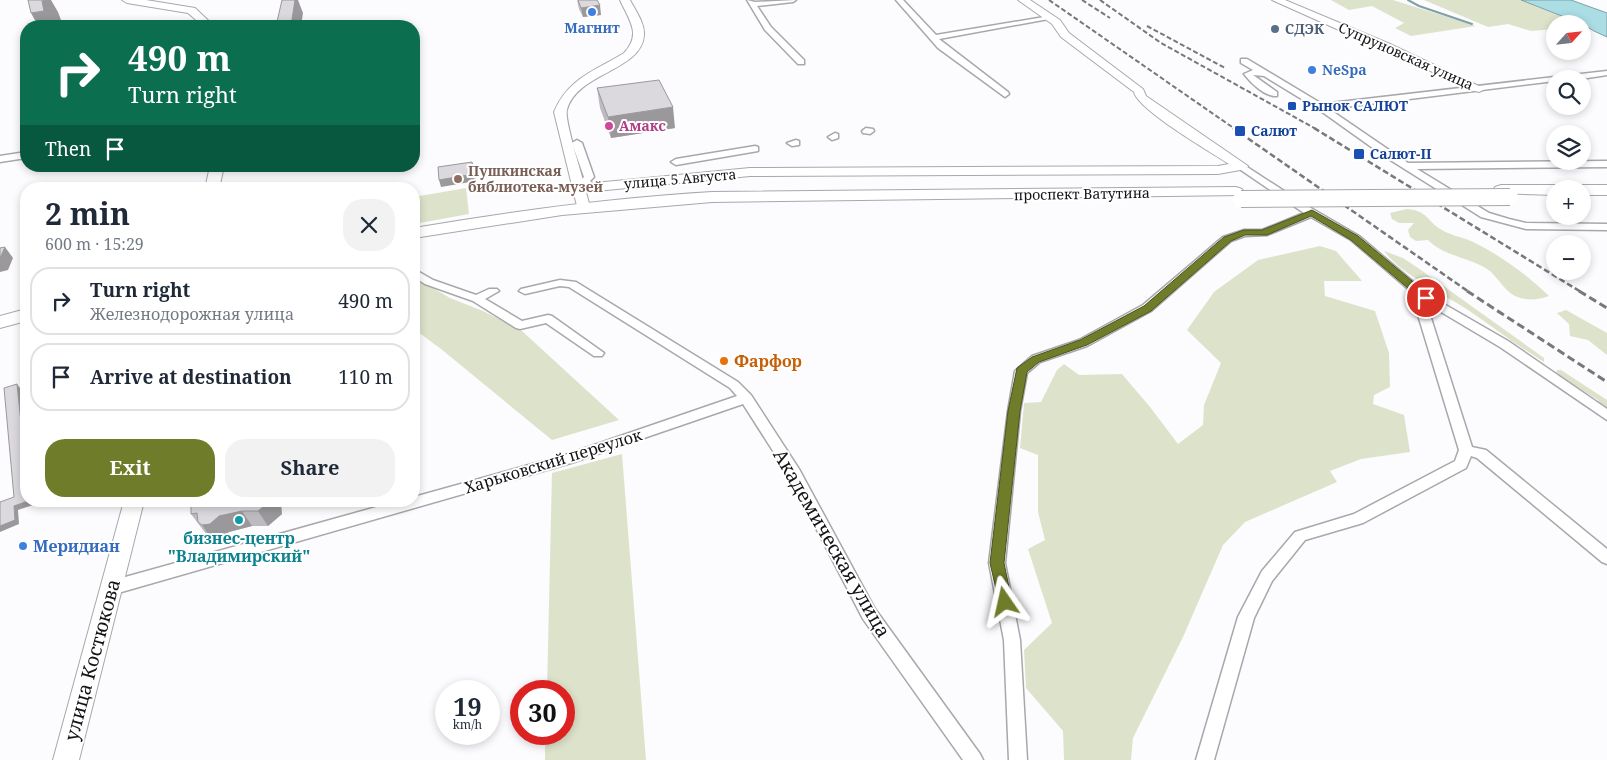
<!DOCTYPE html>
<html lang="en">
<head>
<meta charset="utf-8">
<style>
	body { margin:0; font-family:"Noto Serif",serif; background:#f2f2f3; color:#1f2937; height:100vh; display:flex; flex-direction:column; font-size:19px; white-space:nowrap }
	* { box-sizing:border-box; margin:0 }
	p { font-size:16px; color:#747a83 }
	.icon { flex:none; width:28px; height:28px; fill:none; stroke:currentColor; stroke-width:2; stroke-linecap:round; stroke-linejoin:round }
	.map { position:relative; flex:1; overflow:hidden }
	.side { position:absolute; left:20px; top:182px; width:400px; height:325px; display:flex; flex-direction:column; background:#fff; border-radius:20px; box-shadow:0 2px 8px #0003 }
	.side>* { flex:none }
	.top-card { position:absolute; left:20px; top:20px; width:400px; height:152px; border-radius:20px; box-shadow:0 2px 8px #0003; background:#0b6e4f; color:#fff; overflow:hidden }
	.needle { width:32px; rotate:63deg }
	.buttons { position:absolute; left:1546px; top:15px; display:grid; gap:10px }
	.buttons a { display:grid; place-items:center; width:45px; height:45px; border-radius:50%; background:#fff; box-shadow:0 2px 8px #0003; font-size:25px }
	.speed { position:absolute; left:435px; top:680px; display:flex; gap:10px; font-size:25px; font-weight:700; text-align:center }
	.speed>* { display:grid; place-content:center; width:65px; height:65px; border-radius:50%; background:#fff; box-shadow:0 2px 8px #0003; line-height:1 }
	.speed small { font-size:12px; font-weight:400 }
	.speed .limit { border:8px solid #d22; background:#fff; color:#111 }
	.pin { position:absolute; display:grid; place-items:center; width:42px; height:42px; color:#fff; margin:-21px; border:2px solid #fff; border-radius:50%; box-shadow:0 1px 5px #0007 }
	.me { position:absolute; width:55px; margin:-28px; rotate:349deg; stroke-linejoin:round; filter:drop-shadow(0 0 4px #0008) }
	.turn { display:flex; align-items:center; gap:18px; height:105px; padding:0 25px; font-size:22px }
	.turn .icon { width:65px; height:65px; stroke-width:2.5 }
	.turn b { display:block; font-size:35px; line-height:42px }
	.then { display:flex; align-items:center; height:48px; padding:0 25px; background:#0003; gap:10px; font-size:19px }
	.round { display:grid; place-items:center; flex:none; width:52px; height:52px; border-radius:20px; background:#f2f2f3 }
	.head { display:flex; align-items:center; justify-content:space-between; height:85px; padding:0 25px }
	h1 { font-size:30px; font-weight:700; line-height:38px }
	.cta { display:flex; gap:10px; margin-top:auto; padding:10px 25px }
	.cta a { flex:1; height:58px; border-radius:20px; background:#6f7d2a; color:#fff; font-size:20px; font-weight:700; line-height:58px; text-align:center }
	.cta a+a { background:#f2f2f3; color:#1f2937 }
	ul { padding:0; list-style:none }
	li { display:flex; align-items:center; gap:15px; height:68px; margin:0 10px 8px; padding:0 15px; border:2px solid #e0e1e3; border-radius:20px }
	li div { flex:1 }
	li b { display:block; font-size:19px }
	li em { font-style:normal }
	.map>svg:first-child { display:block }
	.green { fill:#dde3ca }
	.water { fill:#abdde4; stroke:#7ea0a6 }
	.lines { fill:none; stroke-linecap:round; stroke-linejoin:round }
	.stream { stroke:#7ea0a6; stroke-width:2 }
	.street-casing { stroke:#a9a7ac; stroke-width:3 }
	.secondary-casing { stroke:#a9a7ac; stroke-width:2 }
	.primary-casing { stroke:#a9a7ac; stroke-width:2 }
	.street { fill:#fff; fill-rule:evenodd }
	.secondary { fill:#fff; fill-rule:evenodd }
	.primary { fill:#fff; fill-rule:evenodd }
	.rail-far2 { stroke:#78777a; stroke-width:2; stroke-dasharray:5 2.5; stroke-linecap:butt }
	.rail-far1 { stroke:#78777a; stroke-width:2.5; stroke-dasharray:6 3; stroke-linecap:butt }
	.rail { stroke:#78777a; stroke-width:3; stroke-dasharray:8 4; stroke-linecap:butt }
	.primary-bridge-casing { stroke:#a9a7ac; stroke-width:18; stroke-linecap:butt }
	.primary-bridge { stroke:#fff; stroke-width:16 }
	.wall { fill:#bdbbbf }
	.shaded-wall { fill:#9a989b }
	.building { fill:#dcd9de; stroke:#9a989b }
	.route { fill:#6f7d2a; stroke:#48511b }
	.shop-dot { fill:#3f7fe0; stroke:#fff; stroke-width:2 }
	.service-dot { fill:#5c6f8a; stroke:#fff; stroke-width:2 }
	.transit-dot { fill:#1a4fb4; stroke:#fff; stroke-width:2 }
	.hotel-dot { fill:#d1479c; stroke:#fff; stroke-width:2 }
	.education-dot { fill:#8d6e63; stroke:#fff; stroke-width:2 }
	.food-dot { fill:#e8710a; stroke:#fff; stroke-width:2 }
	.culture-dot { fill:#0f9aa8; stroke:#fff; stroke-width:2 }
	.labels { text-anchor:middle; stroke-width:4; stroke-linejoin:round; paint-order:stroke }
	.far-shop-label { font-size:14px; font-weight:bold; fill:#366cbe; stroke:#fff }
	.far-service-label { font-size:14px; font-weight:bold; fill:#4e5e75; stroke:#fff; text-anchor:start }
	.far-street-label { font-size:14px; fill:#141315; stroke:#fff }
	.far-transit-label { font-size:14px; font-weight:bold; fill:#164399; stroke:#fff; text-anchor:start }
	.far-hotel-label { font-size:14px; font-weight:bold; fill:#b23c85; stroke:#fff; text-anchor:start }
	.far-education-label { font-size:14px; font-weight:bold; fill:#785e54; stroke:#fff; text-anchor:start }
	.food-label { font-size:16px; font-weight:bold; fill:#c56008; stroke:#fff; text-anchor:start }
	.street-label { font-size:16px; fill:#141315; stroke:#fff }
	.culture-label { font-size:16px; font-weight:bold; fill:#0d838f; stroke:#fff }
	.shop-label { font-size:16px; font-weight:bold; fill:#366cbe; stroke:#fff; text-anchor:start }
	.near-street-label { font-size:19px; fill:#141315; stroke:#fff }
</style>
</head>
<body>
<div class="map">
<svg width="1607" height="760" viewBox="0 0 1607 760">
	<rect width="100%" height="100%" fill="#fcfbfe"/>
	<path class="green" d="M1331 0H1393L1476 26 1411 36 1395 28 1404 23 1372 6 1349 10Z
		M1424 0H1521L1580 24H1555V29L1531 31 1508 24 1488 27Z
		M466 188 469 214 414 224V197Z
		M1407 209C1429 211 1426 221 1442 230 1450 235 1461 237 1471 241 1497 253 1529 276 1549 296 1538 300 1526 301 1515 296 1505 291 1498 278 1490 271 1471 257 1444 257 1428 240L1416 241 1410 237 1408 230 1414 223H1399L1392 219 1390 213Z
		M1320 246 1336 251 1362 281H1324L1325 296 1375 311 1389 353 1390 387 1374 395 1373 404 1404 415 1410 452 1361 459 1330 471 1337 482 1245 522 1223 545 1183 637 1133 738 1131 760H1064L1063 731 1026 688 1024 650 1052 623 1028 549 1045 540 1038 512V455L1020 448 1024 403 1041 402 1057 370 1064 364 1079 375 1122 374 1150 407 1178 444 1203 425 1204 405 1221 363 1187 330 1214 292 1258 260Z
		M1384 251 1403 258 1421 270 1544 358V362C1518 346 1494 328 1468 310 1442 293 1402 275 1384 251Z
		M414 277 450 298 483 311 522 331 619 420 552 440 441 349 414 329Z
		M1566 310 1607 333V355L1588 340 1570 336 1569 324 1557 313Z
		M1557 370H1561L1607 400V410L1601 405 1598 400 1556 374Z
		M622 454 646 760H545V734H564V691H547L552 473Z"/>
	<path class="water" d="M1521 0H1571L1607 13V37L1594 31 1582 24Z"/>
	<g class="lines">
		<path class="stream" d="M1408 0 1419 6 1472 24"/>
		<g class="street-casing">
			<path id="street" d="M747 0 755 2 796 0 793 2 757 6 771 27 804 60V64H798L765 30Z
				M896 0H903L936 35 1050 16 1054 18 939 39 1008 92 1009 94 1005 97 938 48Z
				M1241 59H1247L1322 104 1607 71V75L1581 79H1555V81L1329 109 1408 163 1607 161V167L1417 169 1489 213 1509 219 1526 223 1607 224V230L1526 229 1481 217 1384 156 1318 109 1264 76 1253 75 1277 92V96C1265 97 1251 83 1244 74L1253 70 1241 63Z
				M866 128 873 129 874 131 870 134 863 133 862 131Z
				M835 133 838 134V138L832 140 828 137Z
				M577 140 582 143 594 177 590 181 593 184 591 186H585L580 181 584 177 572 143Z
				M796 140 799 141V145L792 146 787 143Z
				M755 146 758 147V151L676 165 671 162 676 159Z
				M26 152V158L0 162V156Z
				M1241 163 1304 204 1359 236 1430 296 1508 341 1607 409V420L1500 347 1431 306 1430 315 1472 447 1486 450 1607 549V564L1602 562 1477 458 1471 456 1466 468 1363 523 1305 540 1272 581 1254 618 1214 760H1196L1238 617 1262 571 1295 532 1354 514 1455 461 1459 450 1418 315 1420 299 1351 240 1311 217 1267 235 1245 236 1231 241 1151 311 1087 346 1040 362 1027 373 1020 411 1005 563 1020 640 1027 760H1009L1004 640 989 563 1008 411 1015 371 1032 356 1079 340 1143 305 1223 237 1244 230H1262L1304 213 1238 168 1236 166Z
				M414 269 433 280 476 295 489 289H497L499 291 485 299 522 321 548 315 552 316 604 353 602 356H594L546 323 520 329 516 328 473 301 425 284 414 277Z
				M560 280 576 282 738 382 751 395 799 469 875 609 980 754 983 760H963L863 619 789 476 743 404 571 463 111 595 106 593 103 588 106 583 111 581 398 501H414V497L568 454 737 396 730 388 569 287 560 286 525 294 519 291 521 289Z"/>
		</g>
		<g class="secondary-casing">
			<path id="secondary" d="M122 0H146L195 8 214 26H203L188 13 127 3Z
				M620 0H630C635 10 645 23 644 35 642 71 576 73 567 110 564 119 581 171 584 184L750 168 1218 166 1229 164C1211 152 1138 110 1134 92L1061 37 1052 24 1018 0H1030L1060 20 1069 33 1143 89 1146 96 1248 166 1246 169 1218 174 750 176 586 192 590 207 583 211 578 210 554 112C568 78 595 71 624 53 642 34 629 20 620 0Z
				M1272 0H1285L1390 44 1485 89 1479 92 1475 91Z
				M210 166H224L219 189H205Z
				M124 501H144L79 760H53Z"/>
		</g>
		<g class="primary-casing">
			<path id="primary" d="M1501 185H1555L1562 189H1555V195L1495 193 1493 190 1495 187Z
				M1582 185H1607V195H1582V189H1575Z
				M1236 187 1242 189 1244 192 1242 195 712 202 562 215 414 238V228C513 211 612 198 712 192Z
				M26 309V321L0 328V316Z"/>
		</g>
		<use href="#street" class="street"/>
		<use href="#secondary" class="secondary"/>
		<use href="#primary" class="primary"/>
		<path class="rail-far2" d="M1049 0 1235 129
			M1082 0 1110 18
			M1100 0 1161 43 1316 129
			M1147 26 1225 68"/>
		<path class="rail-far1" d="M1233 128 1469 292
			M1314 128 1581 292"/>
		<path class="rail" d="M1467 291 1607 382
			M1579 291 1607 308"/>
		<g class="primary-bridge-casing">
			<path id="primary-bridge" d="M1241 199 1510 197"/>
		</g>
		<use href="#primary-bridge" class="primary-bridge"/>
	</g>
	<path class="wall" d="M577 0 601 15 583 17 579 9Z
		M597 88 675 128 611 138 600 108Z
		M196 501 282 514 268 526H252L229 532 220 539 213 541 209 538 191 514Z"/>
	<path class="shaded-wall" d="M49 0H51L58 12 61 20 53 22 54 26H38L31 13 42 1Z
		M295 0H298L303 13 301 26H287Z
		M600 5 601 15 583 17 581 8Z
		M673 107 675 128 611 138 608 117Z
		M472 162 476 181 441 187 439 180Z
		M5 247 13 258 8 270 0 272V258Z
		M17 384 20 388 26 443V471Z
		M28 501H33V505L18 510 19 524 0 532V526L14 506Z
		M270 501H281L282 514 268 526 258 511Z
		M242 511 252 526 229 532 220 539 213 541 202 525 219 516Z"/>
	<path class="building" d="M28 0H49L42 1 44 11 31 13Z
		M282 0H295L291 26H276Z
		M578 0H597L600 5 581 8Z
		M659 80 673 107 608 117 597 88Z
		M472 162 474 174 439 180 438 167Z
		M5 247 0 258V248Z
		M17 384 26 471V501H28L14 506 15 520 0 526V502L14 497 4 388Z
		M196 501H270L258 511H242L219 516 210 524 202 525 198 522 197 513 191 514V503Z"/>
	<path class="route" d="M1312 210 1358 236 1430 296 1431 298 1430 300H1422L1351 240 1311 216 1267 235H1245L1231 241 1151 311 1087 345 1039 362 1027 372 1020 411 1004 563 1012 602 1010 606 1005 608 1000 606 990 563 1008 411 1017 368 1032 357 1080 340 1144 306 1224 237 1244 230H1262Z"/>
	<g class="shop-dot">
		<circle cx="592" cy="12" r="5"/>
		<circle cx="1312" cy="70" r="5"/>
		<circle cx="23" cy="546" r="5"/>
	</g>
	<circle class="service-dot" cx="1275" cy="29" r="5"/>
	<g class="transit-dot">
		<rect x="1287" y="101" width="10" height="10" rx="2.5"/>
		<rect x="1234" y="125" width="12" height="12" rx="2.5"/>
		<rect x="1353" y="148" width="12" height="12" rx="2.5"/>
	</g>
	<circle class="hotel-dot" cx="609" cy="126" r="5"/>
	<circle class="education-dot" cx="458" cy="179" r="5"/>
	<circle class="food-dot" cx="724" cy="361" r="5"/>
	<circle class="culture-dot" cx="239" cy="520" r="5"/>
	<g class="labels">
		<g class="far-shop-label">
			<text x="592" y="33">Магнит</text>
			<text x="1322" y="75" text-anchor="start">NeSpa</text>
		</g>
		<g class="far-service-label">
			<text x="1285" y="34">СДЭК</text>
		</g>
		<g class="far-street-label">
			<text transform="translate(1406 56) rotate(24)" y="5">Супруновская улица</text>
			<text transform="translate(680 179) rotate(-5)" y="5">улица 5 Августа</text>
			<text transform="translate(1082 194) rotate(-1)" y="5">проспект Ватутина</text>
		</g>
		<g class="far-transit-label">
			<text x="1302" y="111">Рынок САЛЮТ</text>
			<text x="1251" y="136">Салют</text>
			<text x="1370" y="159">Салют-II</text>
		</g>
		<g class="far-hotel-label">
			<text x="619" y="131">Амакс</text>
		</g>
		<g class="far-education-label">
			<text x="468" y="176">Пушкинская<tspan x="468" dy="16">библиотека-музей</tspan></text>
		</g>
		<g class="food-label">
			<text x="734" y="367">Фарфор</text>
		</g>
		<g class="street-label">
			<text transform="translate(553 461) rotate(-17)" y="6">Харьковский переулок</text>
		</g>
		<g class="culture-label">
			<text x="239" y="544">бизнес-центр<tspan x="239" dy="18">"Владимирский"</tspan></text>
		</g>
		<g class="shop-label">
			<text x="33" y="552">Меридиан</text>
		</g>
		<g class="near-street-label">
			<text transform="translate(832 543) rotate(60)" y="7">Академическая улица</text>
			<text transform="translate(92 660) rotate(-75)" y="7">улица Костюкова</text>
		</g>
	</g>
</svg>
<div class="buttons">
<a><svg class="needle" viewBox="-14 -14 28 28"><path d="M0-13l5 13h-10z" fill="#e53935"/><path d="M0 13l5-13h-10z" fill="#747a83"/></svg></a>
<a><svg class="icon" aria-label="search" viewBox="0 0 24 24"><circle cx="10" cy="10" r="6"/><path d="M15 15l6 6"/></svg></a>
<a><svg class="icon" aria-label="layers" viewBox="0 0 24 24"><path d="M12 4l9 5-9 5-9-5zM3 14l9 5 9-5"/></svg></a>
<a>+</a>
<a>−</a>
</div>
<div class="speed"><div>19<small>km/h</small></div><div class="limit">30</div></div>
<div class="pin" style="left:1426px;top:298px;background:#d93025"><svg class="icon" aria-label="arrive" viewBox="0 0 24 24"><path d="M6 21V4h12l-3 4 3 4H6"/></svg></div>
<svg class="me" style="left:1005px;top:602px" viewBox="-20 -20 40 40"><path d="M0-17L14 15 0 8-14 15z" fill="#6f7d2a" stroke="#fff" stroke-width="4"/></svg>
<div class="top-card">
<div class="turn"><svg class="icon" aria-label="right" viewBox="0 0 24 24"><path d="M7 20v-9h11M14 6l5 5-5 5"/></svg><div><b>490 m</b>Turn right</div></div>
<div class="then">Then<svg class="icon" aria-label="arrive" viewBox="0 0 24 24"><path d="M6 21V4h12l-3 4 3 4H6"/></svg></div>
</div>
<section class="side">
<div class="head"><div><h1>2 min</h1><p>600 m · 15:29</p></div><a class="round"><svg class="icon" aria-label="close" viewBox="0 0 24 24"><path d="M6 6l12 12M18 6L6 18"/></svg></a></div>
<ul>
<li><svg class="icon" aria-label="right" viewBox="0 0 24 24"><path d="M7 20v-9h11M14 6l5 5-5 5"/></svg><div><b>Turn right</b><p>Железнодорожная улица</p></div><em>490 m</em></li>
<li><svg class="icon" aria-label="arrive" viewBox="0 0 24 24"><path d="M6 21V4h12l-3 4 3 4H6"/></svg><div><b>Arrive at destination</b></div><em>110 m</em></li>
</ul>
<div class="cta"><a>Exit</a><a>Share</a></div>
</section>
</div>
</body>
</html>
